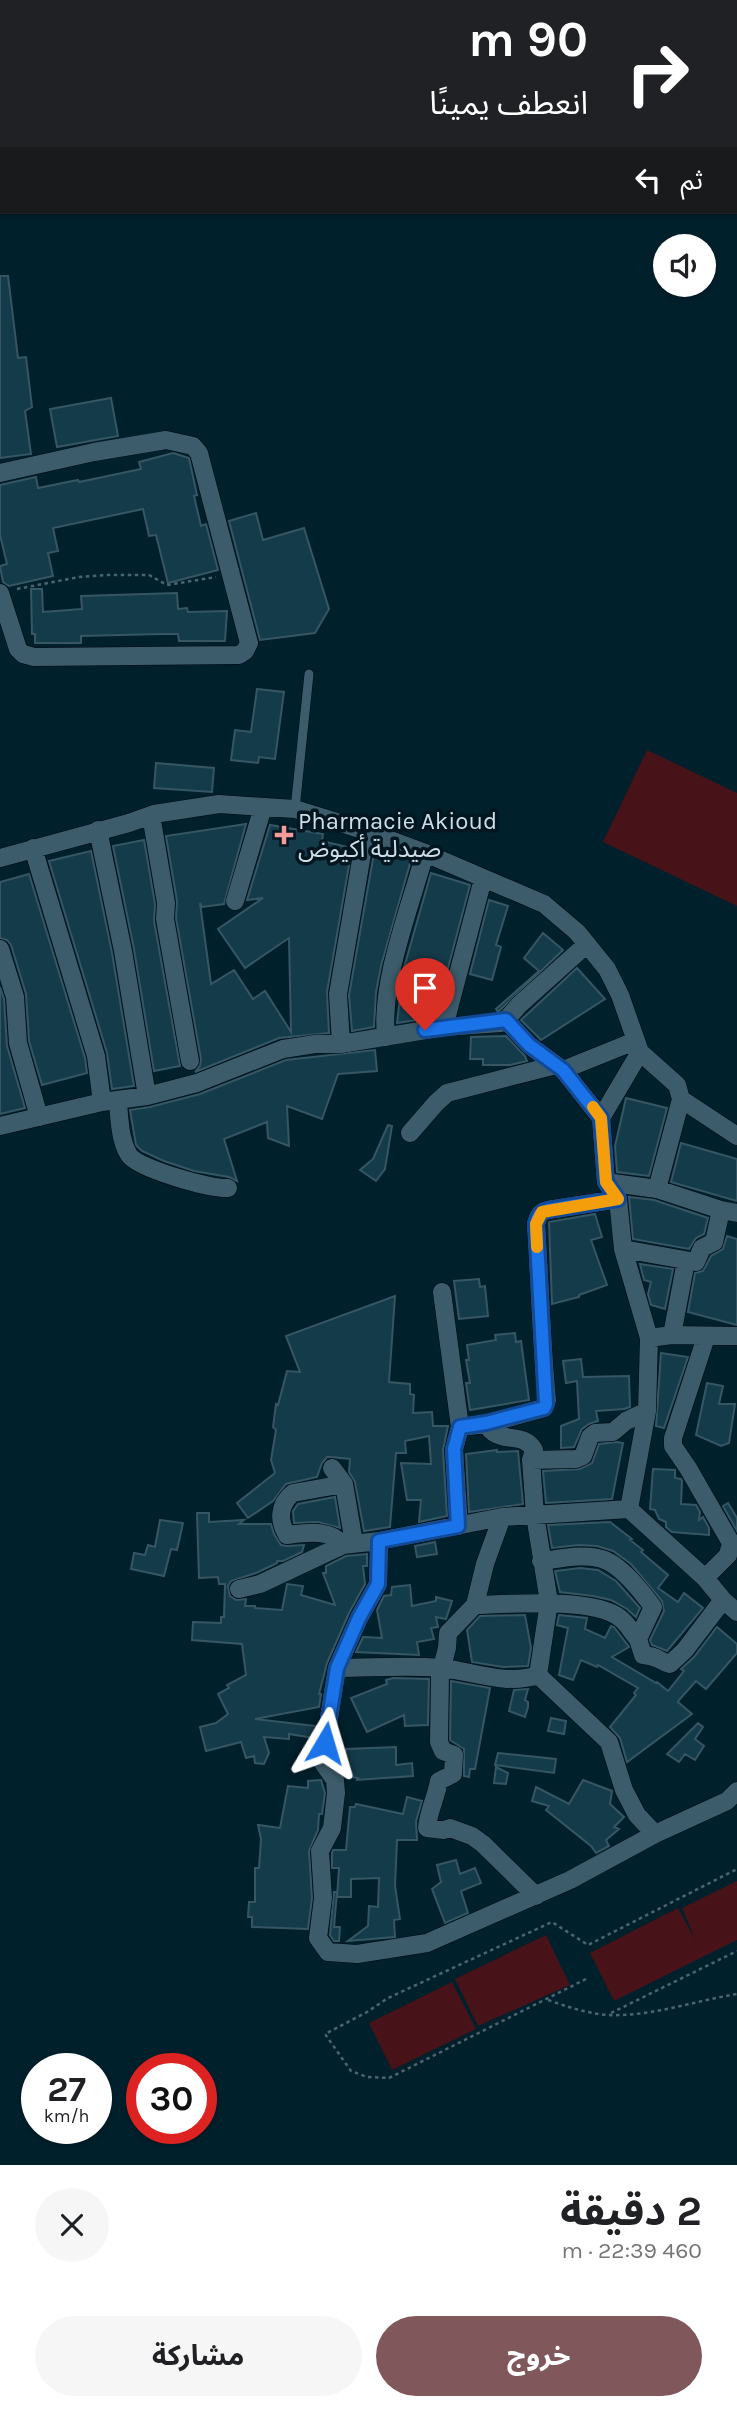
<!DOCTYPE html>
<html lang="ar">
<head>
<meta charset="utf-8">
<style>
	body { margin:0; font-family:Karla,"Noto Sans Arabic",sans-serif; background:#f6f6f6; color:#202124; direction:rtl; height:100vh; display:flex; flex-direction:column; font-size:26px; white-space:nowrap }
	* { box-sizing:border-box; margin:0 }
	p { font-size:23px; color:#757577 }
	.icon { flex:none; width:38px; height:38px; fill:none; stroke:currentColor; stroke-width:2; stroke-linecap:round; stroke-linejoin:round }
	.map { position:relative; height:2165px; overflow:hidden; direction:ltr }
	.panel { display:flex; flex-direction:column; background:#fff; flex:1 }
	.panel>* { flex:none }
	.hud { position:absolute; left:0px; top:0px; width:738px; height:214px; box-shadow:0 2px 5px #0004; direction:rtl; background:#202124; color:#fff; overflow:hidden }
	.fabs { position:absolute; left:653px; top:234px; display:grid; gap:14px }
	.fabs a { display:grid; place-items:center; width:63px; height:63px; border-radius:50%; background:#fff; box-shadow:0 2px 5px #0004; font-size:35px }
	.speed { position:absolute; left:21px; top:2053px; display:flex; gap:14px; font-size:35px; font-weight:700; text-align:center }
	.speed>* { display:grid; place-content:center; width:91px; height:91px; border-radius:50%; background:#fff; box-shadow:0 2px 5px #0004; line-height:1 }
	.speed small { font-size:18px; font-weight:400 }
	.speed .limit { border:10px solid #d22; background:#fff; color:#111 }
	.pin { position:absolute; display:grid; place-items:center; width:60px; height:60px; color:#fff; margin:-72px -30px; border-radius:50% 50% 50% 0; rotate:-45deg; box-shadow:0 0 7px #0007 }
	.pin .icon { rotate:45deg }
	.me { position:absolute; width:77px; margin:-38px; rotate:7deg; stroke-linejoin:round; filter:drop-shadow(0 0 5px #0008) }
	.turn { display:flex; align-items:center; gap:24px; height:147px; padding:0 35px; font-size:32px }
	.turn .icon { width:91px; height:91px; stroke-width:2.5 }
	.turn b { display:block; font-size:49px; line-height:60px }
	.then { display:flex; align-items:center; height:66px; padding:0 35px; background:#0003; gap:14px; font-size:26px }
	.round { display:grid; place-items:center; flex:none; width:74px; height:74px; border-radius:37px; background:#f6f6f6 }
	.head { display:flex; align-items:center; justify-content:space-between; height:119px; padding:0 35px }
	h1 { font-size:42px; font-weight:700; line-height:52px }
	.action { display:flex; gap:14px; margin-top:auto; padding:14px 35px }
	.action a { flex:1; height:80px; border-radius:42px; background:#80585b; color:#fff; font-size:28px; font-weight:700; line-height:80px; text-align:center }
	.action a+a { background:#f6f6f6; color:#202124 }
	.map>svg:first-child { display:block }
	.green { fill:#471218 }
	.building { fill:#143b4a; stroke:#365664; stroke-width:2 }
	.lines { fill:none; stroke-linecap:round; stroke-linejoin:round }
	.lane-casing { stroke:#000811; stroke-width:10 }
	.street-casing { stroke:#000811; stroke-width:19 }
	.path { stroke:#4a6570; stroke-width:2.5; stroke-dasharray:3.5 3.5; stroke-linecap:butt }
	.lane { stroke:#3c5c6b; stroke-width:9 }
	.street { stroke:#3c5c6b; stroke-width:18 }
	.route-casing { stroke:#114b97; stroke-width:18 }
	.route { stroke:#1a73e8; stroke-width:12 }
	.slow { stroke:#f59e0b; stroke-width:12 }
	.poi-dot { fill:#f59b9e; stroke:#01161f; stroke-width:2.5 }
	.labels { text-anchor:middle; stroke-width:7; stroke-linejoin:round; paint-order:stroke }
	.poi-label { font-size:24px; fill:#cddee7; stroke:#01161f; text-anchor:start }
</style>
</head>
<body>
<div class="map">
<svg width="737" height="2165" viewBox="0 0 737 2165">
	<rect width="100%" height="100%" fill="#00202c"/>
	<path class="green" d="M647 750 737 793V906L603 842Z
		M737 1881V1940L614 2001 590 1953 678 1908 696 1941 682 1908Z
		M546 1935 570 1985 478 2026 455 1979Z
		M452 1982 476 2029 392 2070 369 2023Z"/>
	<path class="building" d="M0 276H8L18 358 26 357 32 407 25 411 31 454 0 458Z
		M111 398 118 436 57 447 50 409Z
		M173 453 189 458 197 495 194 496 201 526 206 524 218 570 168 583 156 535 149 536 143 509 53 528 58 551 48 553 53 576 9 586 3 582 0 566 7 564 0 535V485L36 477 38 488 78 480 79 482 141 469 139 462Z
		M256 513 263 540 304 528 329 609 315 633 260 640 229 521Z
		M31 589H42L43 612 82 609 81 596 177 593 178 609 187 608 188 612 227 611 225 641H179L178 634H161L81 636V643H35V634H32Z
		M257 689 284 692 275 759 259 757 258 763 231 760 235 730 251 732Z
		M156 763 214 768 212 792 154 788Z
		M246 824 224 904 202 907 200 903 211 984 234 970 253 999 265 991 291 1032 289 938 245 968 218 929 263 898 247 900 270 825 323 834 322 841 352 848 327 992 329 1033 279 1038 195 1072 200 1066 201 1059 176 918 177 901 166 836Z
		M144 840 155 904 154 921 180 1066 154 1071 134 949 113 846Z
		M377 850 411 860 381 966 376 992 374 1027 352 1031 349 995 374 853H376Z
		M91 851 112 953 134 1086 112 1089 107 1053 49 861Z
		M431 873 470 885 435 1017 397 1023 403 971Z
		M29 874 85 1058 87 1073 42 1085 29 1041 26 994 11 945 7 940 0 938V882Z
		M489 900 508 906 496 945 501 947 492 980 470 974Z
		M543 933 563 950 498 1012 496 1009 539 971 524 958Z
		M577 968 605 999 541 1040 521 1020Z
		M0 987 4 999 7 1046 25 1108 0 1114Z
		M506 1036 525 1056 527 1061 510 1065H483V1059H470L471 1037Z
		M375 1050 377 1071 338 1074 322 1119 287 1106 289 1146 268 1138 267 1122 224 1139 237 1181 229 1177 194 1171 164 1161 142 1151 136 1145 130 1110 150 1107 200 1094 286 1060Z
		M626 1098 667 1108 649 1176 617 1172 615 1146Z
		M388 1125 392 1126 385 1169 376 1181 360 1170 373 1159Z
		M681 1143 737 1159V1201L671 1182Z
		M629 1197 654 1200 708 1218 704 1234 696 1238 689 1249 633 1239Z
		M595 1214 602 1237 591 1240 607 1285 579 1295V1297L552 1304 549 1222Z
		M727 1236 737 1239V1325L688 1312 695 1273 703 1271 711 1256 723 1249Z
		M640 1264 673 1269 665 1309 651 1305 648 1294 651 1282 644 1280Z
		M479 1279 480 1287 485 1286 488 1316 459 1319 454 1281Z
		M395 1296 389 1382 410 1384V1394L414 1395 413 1413 432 1412 433 1426H448L443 1450 447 1516 419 1522 421 1500H407L401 1463 431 1464 429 1436 405 1441 406 1453H396L390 1527 364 1531 355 1482 349 1472 350 1459 331 1457H327L322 1463 317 1477 286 1484 273 1501 248 1518 237 1503 275 1473 271 1460 276 1430 273 1427 276 1404 278 1405 287 1371 300 1372 286 1336Z
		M515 1333 516 1342 521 1341 529 1400 470 1410 466 1383H470L466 1360H469L467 1345 496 1340 495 1335Z
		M661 1353 688 1357 664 1428 656 1426Z
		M581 1359 583 1377 629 1376 630 1407 624 1409 596 1411 598 1421 589 1424 582 1429 574 1447 561 1448V1426L579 1419 577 1381 566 1383 563 1361Z
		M707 1383 723 1386 719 1404H735L729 1443 721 1446 696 1435Z
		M617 1442 623 1443 612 1499 546 1503 543 1471 580 1469 592 1463 599 1444Z
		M497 1450V1452L518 1451 523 1504 469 1512 466 1454Z
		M653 1469 675 1470V1478L681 1479 682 1481 681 1504 696 1505 700 1512 699 1520 703 1517 709 1528V1535L672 1532 666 1527V1522L659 1519 655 1510 650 1509Z
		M335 1497 340 1528 318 1522 294 1523 293 1511 298 1504Z
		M728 1503 737 1518V1531L723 1506Z
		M197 1513H209V1522L244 1520 239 1524H271L274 1534 281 1545 288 1546 304 1545 302 1552 283 1561H277V1563L256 1573 231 1581 228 1586 230 1596 236 1600 246 1599 245 1606H255V1608L282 1610 287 1584 303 1586 301 1595 335 1605 323 1573H326V1566L346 1556 367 1554V1566H363L365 1584 349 1613 327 1663 319 1694H321L319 1707 255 1719 316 1726 314 1738 289 1734V1739L264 1737 269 1753 264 1764 255 1763 254 1756 246 1758 241 1742 206 1751 200 1727 216 1723 228 1714 218 1694 229 1688 227 1685 246 1675 242 1644 192 1640 193 1622 221 1623V1617H224L225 1584H219L218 1577 199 1578Z
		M160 1520 183 1523 177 1550 171 1549 164 1576 131 1569 134 1553 145 1555 148 1545 155 1547Z
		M610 1522 632 1539 630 1540 643 1550 641 1552 668 1575 658 1588 678 1602 684 1593 703 1608 667 1651 652 1645 650 1640 664 1611 662 1601 631 1564 613 1551 597 1546 579 1545 552 1548 548 1525Z
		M435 1542 437 1554 417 1557 415 1546Z
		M580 1568 598 1570 616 1581 640 1608 636 1617 627 1609 611 1600 593 1596 560 1592 555 1571Z
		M410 1585 412 1606 436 1601V1597L452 1601 446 1619 436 1617 438 1627 431 1628 434 1639 417 1642 419 1655 356 1652 363 1637 382 1638 377 1610 384 1596 391 1595 392 1587Z
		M525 1615 531 1648 528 1666 503 1667 472 1662 467 1630 480 1616Z
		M559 1615 587 1618 585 1629 605 1638 611 1626 614 1627 629 1647 612 1657 656 1683 657 1682 668 1691 684 1671 681 1669 694 1657 717 1627 737 1644V1653L706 1689 696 1681 679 1700 678 1702 692 1714 627 1762 620 1738 610 1727 636 1695 634 1693 638 1688 598 1665 597 1667 581 1660 573 1680 559 1675 568 1628 557 1625Z
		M393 1678 429 1679 428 1725 405 1726 404 1715 367 1732 351 1698 387 1684 386 1680Z
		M451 1681 490 1688 475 1769H470L469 1777 464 1776V1749L450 1740Z
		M528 1689 525 1700 528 1702V1707L525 1717 509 1711 514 1690Z
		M551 1718 566 1721 564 1734 548 1731Z
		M698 1723 703 1727 695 1739 704 1746 695 1760 685 1754 679 1762 667 1754Z
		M396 1747V1765L412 1763 413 1776 357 1780 358 1778 345 1776 344 1773 346 1749Z
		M498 1753 556 1759 554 1773 495 1765Z
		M496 1767 508 1773 506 1784 494 1783Z
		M321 1780 325 1793 322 1814H319L318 1830 309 1851 312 1898 308 1929 252 1927V1917H248L249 1902H255V1868H259L261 1839 258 1825 280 1828 288 1786 308 1788V1781Z
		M583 1780 612 1791 610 1804 624 1817 614 1827 619 1829 606 1840 609 1846 596 1853 591 1846 546 1810 549 1806 532 1801 536 1787 569 1804Z
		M407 1797 422 1801 416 1821 417 1840H397L395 1886 400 1919 394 1920 395 1937 348 1941 368 1926 369 1906 378 1907 379 1878 351 1879V1897H337L339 1868H332V1853L333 1850H346L350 1807H355L356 1804 403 1814Z
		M456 1860 460 1874 475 1868 481 1883 461 1891 468 1913 445 1923 432 1889 441 1882 437 1865Z
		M334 1892H337L334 1927H340L339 1941H334L330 1935Z"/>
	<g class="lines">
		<g class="lane-casing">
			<path id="lane" d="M295 809 309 674"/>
		</g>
		<g class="street-casing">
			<path id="street" d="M208 0 211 2
				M338 2V0
				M569 2V0
				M0 473 94 452 166 440 193 446 199 453 249 643 245 651 239 655 34 657 23 654 18 649 0 593
				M151 815 166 903 165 919 190 1061
				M98 830 123 951 147 1096
				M33 848 96 1056 102 1102
				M0 858 129 823 154 814 219 804 295 809 366 831 425 853 544 904 577 932 607 969 620 995 640 1052 677 1085 681 1099 737 1136
				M235 901 263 807
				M0 949 15 997 18 1043 39 1117
				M506 1020 519 1005 587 944
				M444 1027 483 879
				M386 1037C380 982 410 908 425 853
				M341 1044 338 994 366 831
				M563 1070 635 1041
				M118 1100C119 1117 120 1141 129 1155 138 1169 211 1189 228 1188
				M601 1118 640 1052
				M0 1126 102 1102 147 1096 197 1083 283 1049 315 1044H341L444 1027 501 1023 506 1020 529 1045 563 1070 601 1118 606 1182 618 1199 623 1249 649 1338 672 1335 737 1336
				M410 1133 436 1103 447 1093 556 1065
				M606 1182 657 1189 721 1210 737 1213
				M657 1189 681 1099
				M623 1249 696 1262 702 1248 714 1242 721 1210
				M442 1292 460 1427 454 1449 459 1526
				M672 1335 686 1261
				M486 1424C488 1426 490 1430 493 1432 506 1442 525 1433 534 1450L531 1460 535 1515 549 1602 538 1675
				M460 1427 486 1424 544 1408 547 1400C541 1341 540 1282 536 1224 538 1216 540 1212 548 1210L618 1199
				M531 1460 576 1459 583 1456 590 1437 595 1433 613 1432 626 1421 647 1411
				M332 1468 344 1484 354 1543
				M629 1509 647 1411 649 1338
				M502 1517 485 1564 475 1605 448 1633 447 1648 440 1675 439 1742 443 1751 454 1755 453 1774 439 1781C436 1798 428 1812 427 1828L444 1830 450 1828 472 1836 483 1844 536 1896
				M379 1541 378 1584 359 1618 337 1668 325 1743 321 1760 335 1780 336 1793 332 1828 320 1851 323 1898 318 1938 328 1952 357 1954 427 1943 570 1880 655 1834 727 1801 737 1791
				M343 1545C330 1528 305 1533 287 1535 278 1520 279 1504 293 1493L344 1484
				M541 1561C559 1559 584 1553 602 1559 620 1564 642 1592 653 1607L638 1639 643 1655C659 1656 658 1661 670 1664L685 1650 723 1600
				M705 1578 728 1555 731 1543 688 1468 673 1446V1438L706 1337
				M239 1589 260 1584 343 1545 379 1541 502 1517 629 1509 705 1578 723 1600 737 1612
				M475 1605C509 1604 594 1597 620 1618 627 1623 632 1633 638 1639
				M337 1668C371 1668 407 1665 441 1668 473 1671 506 1686 538 1675
				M538 1675 609 1742 624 1790 637 1815 655 1834"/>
		</g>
		<path class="path" d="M17 589 79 577 106 575H149L167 585 216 577
			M586 1979 389 2078 367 2077 351 2071 325 2034 367 2012 388 1998 552 1922 588 1945 737 1869
			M548 2000C568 2007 586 2013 607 2015 650 2017 694 2001 737 1994
			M611 2013 737 1951"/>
		<use href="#lane" class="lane"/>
		<use href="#street" class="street"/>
	</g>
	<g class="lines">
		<g class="route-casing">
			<path id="route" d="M325 1743 337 1668 359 1618 378 1584 379 1541 458 1526 454 1449 460 1427 486 1423 544 1408 546 1404 536 1224C538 1216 540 1212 548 1210L618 1199 606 1182 601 1118 563 1070 529 1045 506 1020 425 1030"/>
		</g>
		<use href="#route" class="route"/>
		<path class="slow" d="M537 1247 536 1224 542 1212 618 1199 606 1182 601 1118 593 1107"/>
	</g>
	<path class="poi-dot" d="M280.5 824.5h7v7h7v7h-7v7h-7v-7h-7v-7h7z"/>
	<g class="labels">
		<g class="poi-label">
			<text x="298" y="829">Pharmacie Akioud<tspan x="298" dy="28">صيدلية أكيوض</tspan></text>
		</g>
	</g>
</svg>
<div class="fabs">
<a><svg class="icon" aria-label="sound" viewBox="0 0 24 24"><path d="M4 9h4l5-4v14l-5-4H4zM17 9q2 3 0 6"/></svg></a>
</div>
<div class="speed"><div>27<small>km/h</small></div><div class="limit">30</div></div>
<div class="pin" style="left:425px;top:1030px;background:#d93025"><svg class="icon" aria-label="arrive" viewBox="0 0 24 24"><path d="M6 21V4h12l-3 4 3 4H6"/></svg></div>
<svg class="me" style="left:325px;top:1743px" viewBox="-20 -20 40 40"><path d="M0-17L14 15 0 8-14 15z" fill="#1a73e8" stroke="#fff" stroke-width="4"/></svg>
<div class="hud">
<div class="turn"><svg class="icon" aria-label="right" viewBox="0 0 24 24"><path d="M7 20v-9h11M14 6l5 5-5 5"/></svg><div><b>90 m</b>انعطف يمينًا</div></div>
<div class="then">ثم<svg class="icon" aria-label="left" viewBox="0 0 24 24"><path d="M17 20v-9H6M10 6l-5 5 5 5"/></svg></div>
</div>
</div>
<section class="panel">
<div class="head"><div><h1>2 دقيقة</h1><p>460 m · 22:39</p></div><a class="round"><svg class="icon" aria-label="close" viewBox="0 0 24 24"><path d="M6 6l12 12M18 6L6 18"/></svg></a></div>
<div class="action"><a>خروج</a><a>مشاركة</a></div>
</section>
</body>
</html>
